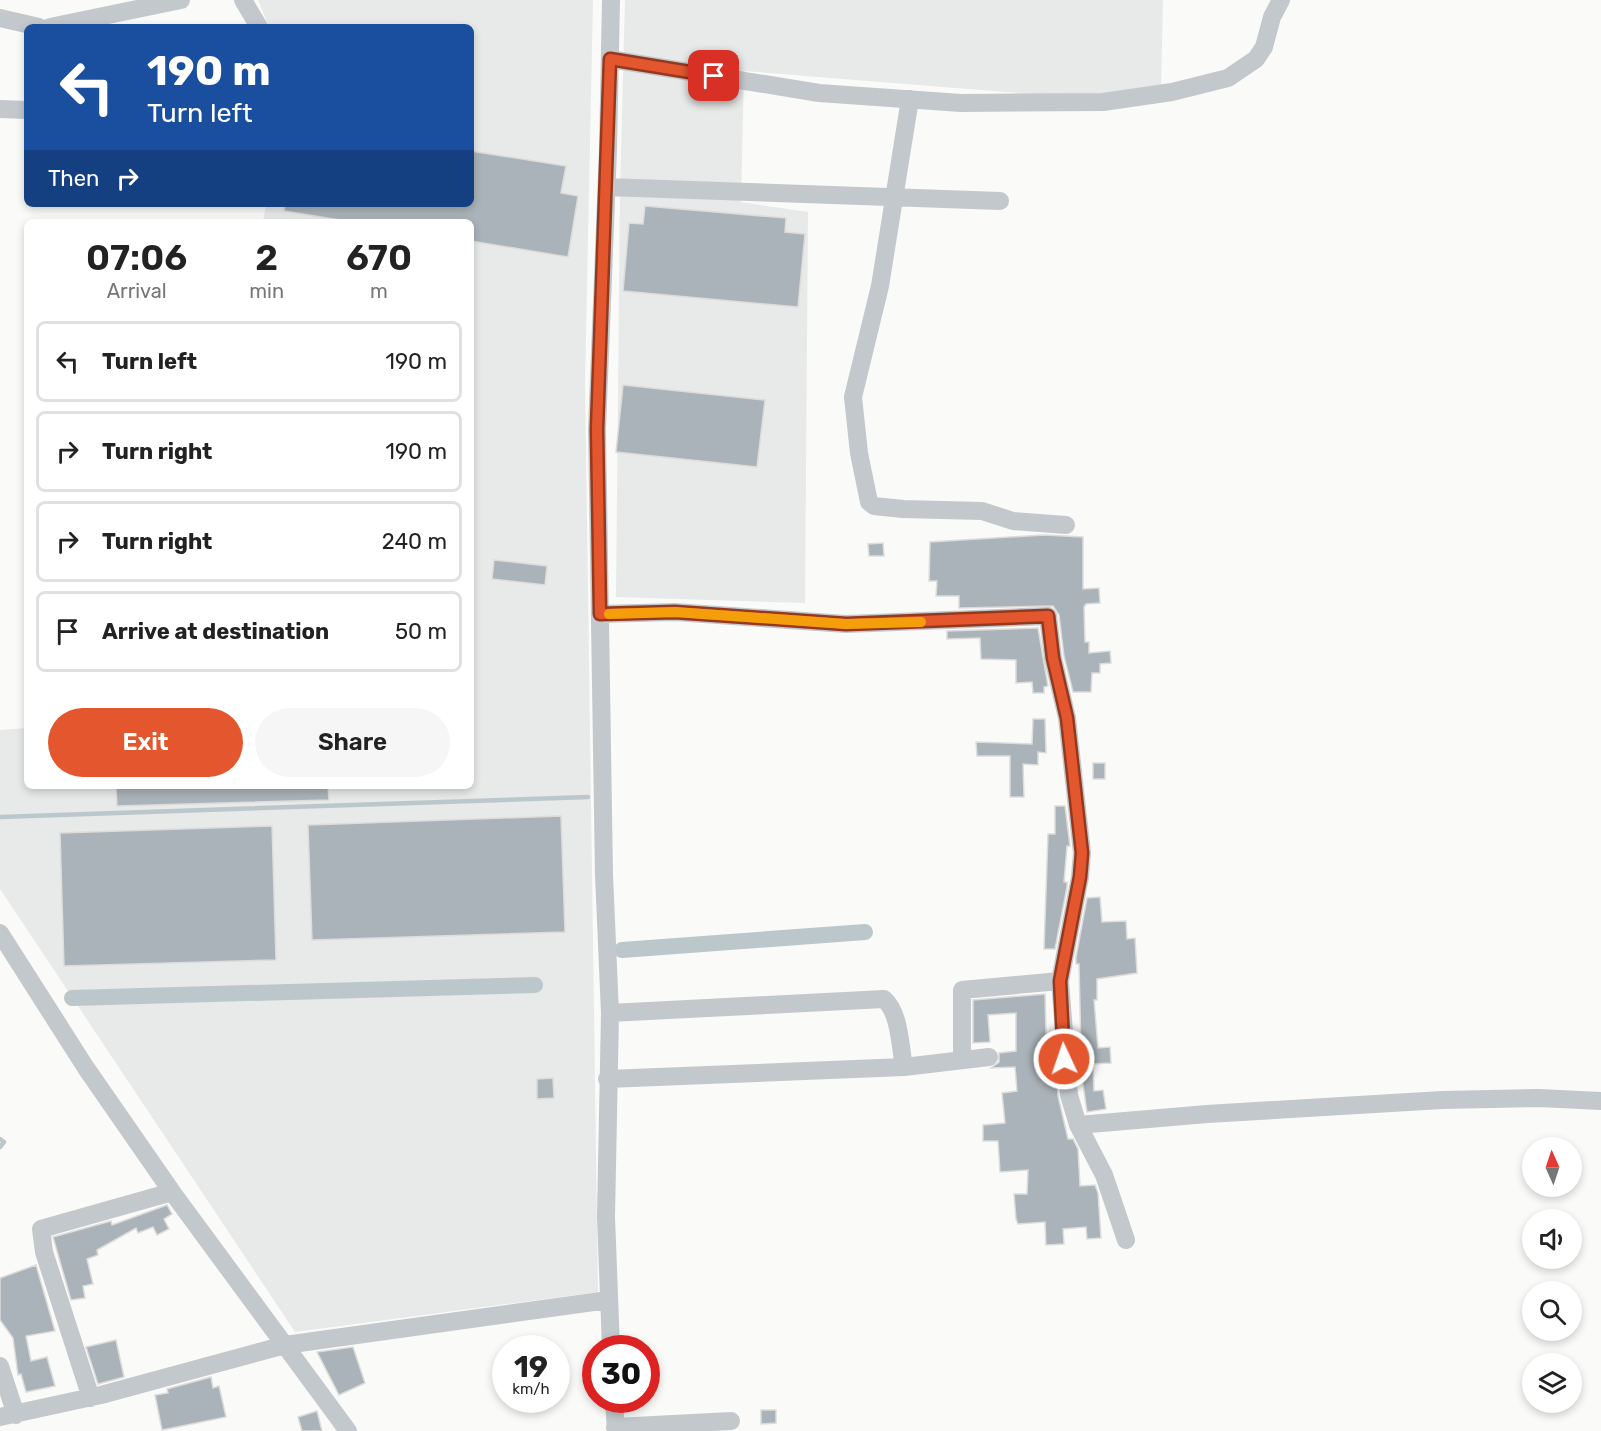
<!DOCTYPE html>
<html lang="en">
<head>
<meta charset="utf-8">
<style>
	body { margin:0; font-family:Rubik,sans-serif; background:#f6f6f6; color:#222; height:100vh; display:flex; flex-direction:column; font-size:22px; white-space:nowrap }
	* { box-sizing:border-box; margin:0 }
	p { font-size:20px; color:#767676 }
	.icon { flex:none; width:33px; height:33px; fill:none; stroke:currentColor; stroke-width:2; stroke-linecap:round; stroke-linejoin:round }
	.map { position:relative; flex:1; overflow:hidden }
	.details { position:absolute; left:24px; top:219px; width:450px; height:570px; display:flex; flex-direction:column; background:#fff; border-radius:9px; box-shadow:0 3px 9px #0003 }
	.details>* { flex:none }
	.guide { position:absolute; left:24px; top:24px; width:450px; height:183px; border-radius:9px; box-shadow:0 3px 9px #0003; background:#1a4fa0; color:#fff; overflow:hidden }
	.needle { width:39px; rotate:357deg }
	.fabs { position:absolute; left:1522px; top:1137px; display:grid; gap:12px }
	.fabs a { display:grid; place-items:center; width:60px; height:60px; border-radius:50%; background:#fff; box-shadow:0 3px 9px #0003; font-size:30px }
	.speed { position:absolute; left:492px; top:1335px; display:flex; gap:12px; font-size:30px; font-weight:700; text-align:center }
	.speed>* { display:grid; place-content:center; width:78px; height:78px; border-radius:50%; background:#fff; box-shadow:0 3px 9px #0003; line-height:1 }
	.speed small { font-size:15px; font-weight:400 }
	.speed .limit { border:9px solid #d22; background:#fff; color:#111 }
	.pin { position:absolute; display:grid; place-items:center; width:51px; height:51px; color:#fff; margin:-26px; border-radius:12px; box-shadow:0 3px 9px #0006 }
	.me { position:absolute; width:66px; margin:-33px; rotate:357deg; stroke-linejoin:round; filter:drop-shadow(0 0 4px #0008) }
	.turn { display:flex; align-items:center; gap:21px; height:126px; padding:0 24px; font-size:27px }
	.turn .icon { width:78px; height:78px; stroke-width:2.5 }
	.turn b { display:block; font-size:42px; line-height:51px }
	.then { display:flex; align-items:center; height:57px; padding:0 24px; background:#0003; gap:12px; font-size:22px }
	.eta { display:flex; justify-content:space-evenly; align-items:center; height:102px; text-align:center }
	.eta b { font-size:36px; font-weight:600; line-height:42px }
	.action { display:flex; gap:12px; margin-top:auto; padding:12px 24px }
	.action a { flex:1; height:69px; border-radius:36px; background:#e4572e; color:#fff; font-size:24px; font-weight:600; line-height:69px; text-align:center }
	.action a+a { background:#f6f6f6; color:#222 }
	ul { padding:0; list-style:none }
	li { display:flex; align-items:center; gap:18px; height:81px; margin:0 12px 9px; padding:0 12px; border:3px solid #e0e0e0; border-radius:9px }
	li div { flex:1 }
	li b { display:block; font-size:22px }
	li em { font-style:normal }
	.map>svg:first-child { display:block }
	.built { fill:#e8e9e9 }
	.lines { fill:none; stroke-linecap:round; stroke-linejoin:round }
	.stream { stroke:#bbc7cb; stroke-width:4.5 }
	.canal { stroke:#bbc7cb; stroke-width:16 }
	.building { fill:#aab3b9; stroke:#dcdcda; stroke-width:1.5 }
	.minor { stroke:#c3c8cc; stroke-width:18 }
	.route-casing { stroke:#94391e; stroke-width:15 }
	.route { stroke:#e4572e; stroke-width:10 }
	.slow { stroke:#f59e0b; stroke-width:10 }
</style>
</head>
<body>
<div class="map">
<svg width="1601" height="1431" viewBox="0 0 1601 1431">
	<rect width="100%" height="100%" fill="#fafaf8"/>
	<path class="built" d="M258 0H593L585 383 598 1292 295 1332 0 889V730L27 728V786H471V222H263L266 204H471V27H269Z
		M625 0H1163L1161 91 1054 96 744 71 741 202 808 212 805 603 616 597 620 190Z"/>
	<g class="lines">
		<path class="stream" d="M0 817 588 797
			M0 1139 4 1142 0 1147"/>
		<path class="canal" d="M622 950 865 932
			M72 998 535 985"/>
	</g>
	<path class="building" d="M471 151 566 166 561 193 578 196 568 257 471 241V222H352L284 211 285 204H471Z
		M645 206 786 218 785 232 805 234 798 307 623 291 629 223 643 224Z
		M623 385 765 400 757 467 616 452Z
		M1044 535 1083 537V589L1099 588 1100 603 1086 604 1084 607 1085 642H1089V653L1110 651 1111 663 1100 664V673H1092L1091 692H1073L1064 656 1059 615 1053 606 959 608V596H936L937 581H929L930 542Z
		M883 543 884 556H869L868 544Z
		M494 560 547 566 545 585 492 579Z
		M1038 628 1048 686 1044 687V693H1033L1032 682 1016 683V660L981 659 980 638 947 639V631Z
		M1033 719H1045L1046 753 1038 752V765L1023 764 1024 797H1010V756H977L976 742 1032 744Z
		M1093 763H1105V779H1093Z
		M116 786H328L329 800 117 806Z
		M1055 806H1065L1070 846H1067L1064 882H1067V887L1055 949H1044L1048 834H1055Z
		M561 816 565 932 312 940 308 825Z
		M272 826 276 960 64 966 60 833Z
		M1100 897 1102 922 1126 921 1127 939 1135 938 1137 973 1097 979V1000H1094L1098 1048 1110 1047 1111 1063 1093 1064 1094 1091 1103 1090 1106 1109 1087 1112 1078 1050H1081L1079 964H1076V957L1087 898Z
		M1045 994 1047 1069 1056 1068 1058 1096 1068 1139H1073L1078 1149 1080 1186 1095 1185 1098 1193 1101 1238 1087 1239 1086 1227 1063 1229 1064 1244 1046 1245 1045 1222 1018 1224 1016 1219 1014 1194H1027L1028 1170 1000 1172 998 1141H983V1125L1005 1123 1002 1093 1017 1091 1015 1067 991 1068 999 1062V1053L1016 1051V1013L988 1015 990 1042 973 1043V1000Z
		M553 1078 554 1098 537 1099V1079Z
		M167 1205 172 1214 164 1219 169 1229 157 1235 153 1227 138 1233 136 1228 97 1250 98 1255 87 1259 93 1284 83 1286 85 1298 71 1300 53 1237 111 1221 112 1225Z
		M36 1265 55 1331 26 1336 31 1361 47 1357 55 1386 26 1392 21 1374 18 1375 13 1338 0 1320V1278Z
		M116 1340 124 1377 98 1384 86 1347Z
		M353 1347 365 1383 339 1395 317 1352Z
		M211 1377 213 1388 219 1386 226 1417 162 1430 155 1395 168 1393 167 1389Z
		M761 1410H776V1423L761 1424Z
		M317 1411 322 1431H302L298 1417Z"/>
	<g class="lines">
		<path class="minor" d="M243 0 259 27
			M611 0 608 149 597 429 604 875 610 1013 606 1217 611 1348
			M0 18 39 27
			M50 27 181 0
			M610 59 819 93 961 103 1103 102 1172 92 1228 78 1256 59 1264 47 1272 17 1281 0
			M910 99 880 286 853 397 859 453 869 502 874 506 903 509 982 511 1013 521 1066 525
			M0 109 27 110
			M607 187 1000 201
			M600 614 675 612 846 624 1048 616 1053 658 1067 718 1082 853 1080 877 1060 981 962 990V1060
			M0 933 86 1068 172 1192 348 1431
			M1060 981 1069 1095 1078 1125 1104 1175 1126 1240
			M610 1013 884 999C900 1013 900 1046 904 1067L989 1057
			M607 1079 904 1067
			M1078 1125 1207 1114 1442 1100 1539 1098 1601 1101
			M0 1366 16 1415
			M91 1398 44 1252 41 1229 172 1192
			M614 1400 616 1431
			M0 1417 101 1395 285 1345 608 1300
			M615 1427 731 1421"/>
	</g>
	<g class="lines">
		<g class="route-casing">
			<path id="route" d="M714 76 610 59 597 429 600 614 675 612 846 624 1048 616 1053 658 1067 718 1082 853 1080 877 1060 981 1064 1059"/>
		</g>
		<use href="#route" class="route"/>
		<path class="slow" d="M609 614 675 612 846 624 921 622"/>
	</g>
</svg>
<div class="fabs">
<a><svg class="needle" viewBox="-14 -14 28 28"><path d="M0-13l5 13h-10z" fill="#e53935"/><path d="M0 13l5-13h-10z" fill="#767676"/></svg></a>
<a><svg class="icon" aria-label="sound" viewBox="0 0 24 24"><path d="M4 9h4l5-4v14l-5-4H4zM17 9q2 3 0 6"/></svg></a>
<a><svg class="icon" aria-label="search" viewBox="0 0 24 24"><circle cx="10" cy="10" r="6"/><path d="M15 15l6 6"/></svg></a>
<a><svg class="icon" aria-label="layers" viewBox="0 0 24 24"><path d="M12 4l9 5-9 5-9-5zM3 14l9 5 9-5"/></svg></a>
</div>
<div class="speed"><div>19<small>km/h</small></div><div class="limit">30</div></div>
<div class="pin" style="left:714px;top:76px;background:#d93025"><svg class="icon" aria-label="arrive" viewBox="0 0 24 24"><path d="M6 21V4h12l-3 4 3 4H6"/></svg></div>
<svg class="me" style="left:1064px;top:1059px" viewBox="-20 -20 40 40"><circle r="17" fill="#e4572e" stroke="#fff" stroke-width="3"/><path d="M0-11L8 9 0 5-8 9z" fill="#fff"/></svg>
<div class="guide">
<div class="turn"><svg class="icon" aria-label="left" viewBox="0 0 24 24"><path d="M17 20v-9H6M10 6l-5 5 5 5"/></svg><div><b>190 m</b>Turn left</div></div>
<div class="then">Then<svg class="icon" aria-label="right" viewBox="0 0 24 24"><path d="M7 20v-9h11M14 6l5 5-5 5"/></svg></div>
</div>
<section class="details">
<div class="eta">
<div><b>07:06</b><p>Arrival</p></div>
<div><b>2</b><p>min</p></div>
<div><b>670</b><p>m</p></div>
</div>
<ul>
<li><svg class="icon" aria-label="left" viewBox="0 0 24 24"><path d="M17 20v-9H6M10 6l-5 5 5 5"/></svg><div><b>Turn left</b></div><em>190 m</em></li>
<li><svg class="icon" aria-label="right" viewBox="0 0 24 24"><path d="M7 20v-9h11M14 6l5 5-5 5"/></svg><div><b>Turn right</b></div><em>190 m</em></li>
<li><svg class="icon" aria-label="right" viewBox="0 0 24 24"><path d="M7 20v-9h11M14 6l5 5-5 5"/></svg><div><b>Turn right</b></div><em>240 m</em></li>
<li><svg class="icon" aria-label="arrive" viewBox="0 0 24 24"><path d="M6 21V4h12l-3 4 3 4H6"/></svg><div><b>Arrive at destination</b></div><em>50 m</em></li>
</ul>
<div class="action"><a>Exit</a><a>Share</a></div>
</section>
</div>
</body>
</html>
